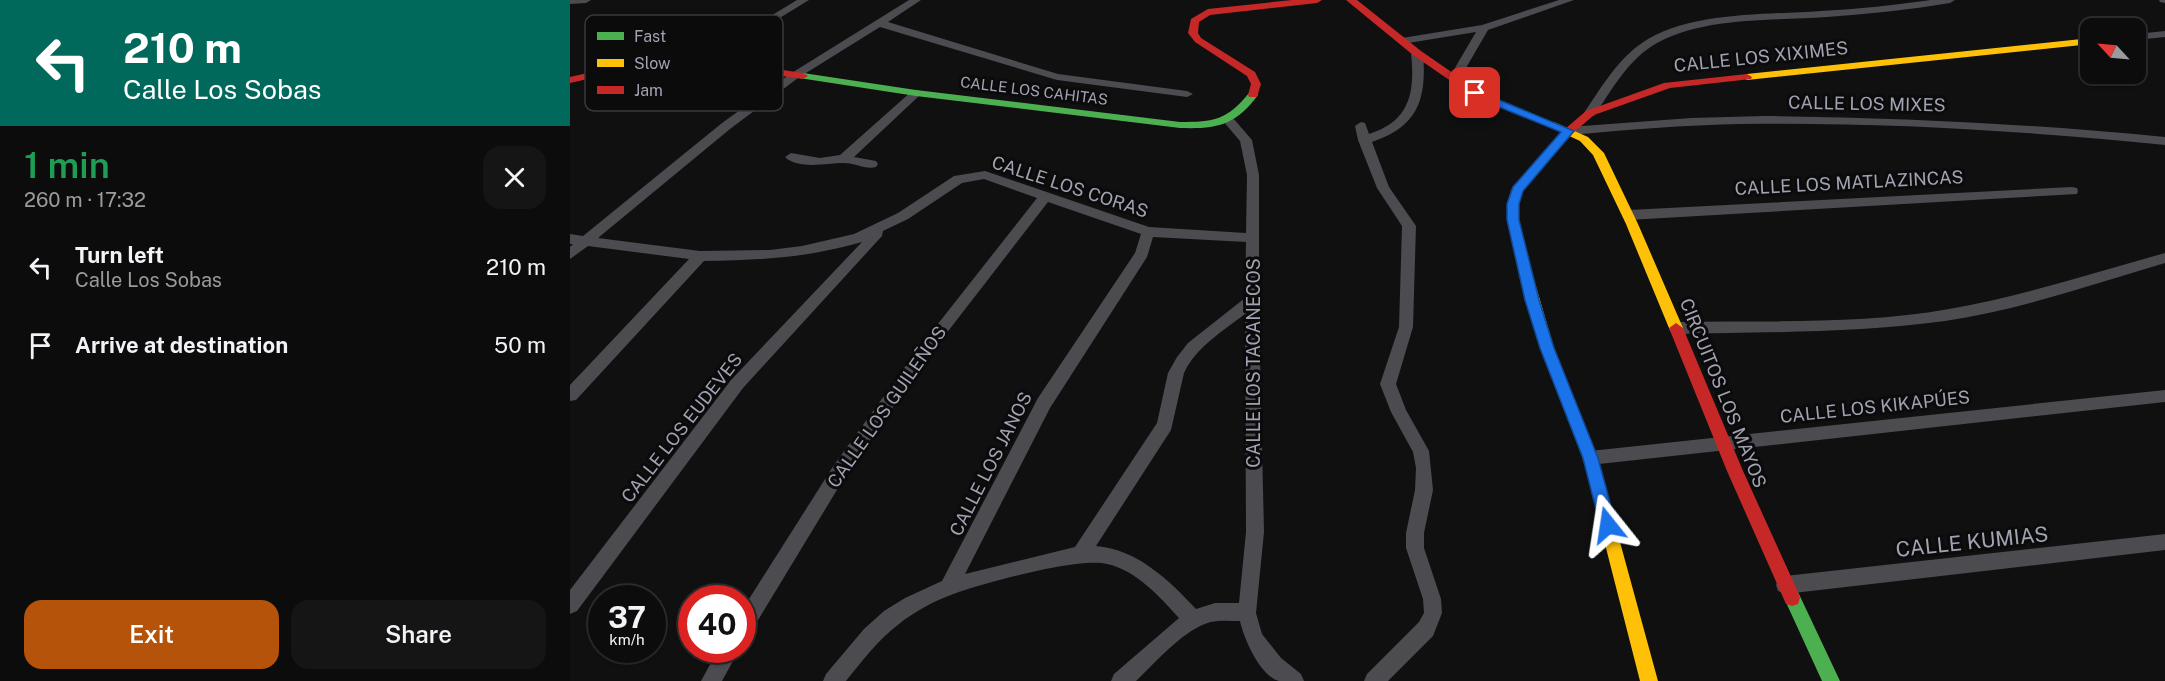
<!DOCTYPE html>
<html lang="en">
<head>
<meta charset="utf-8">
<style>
	body { margin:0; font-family:"Public Sans",sans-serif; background:#151516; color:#f1f3f6; height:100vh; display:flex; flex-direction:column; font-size:22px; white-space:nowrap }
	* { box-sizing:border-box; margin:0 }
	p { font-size:20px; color:#9a9b9d }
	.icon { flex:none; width:33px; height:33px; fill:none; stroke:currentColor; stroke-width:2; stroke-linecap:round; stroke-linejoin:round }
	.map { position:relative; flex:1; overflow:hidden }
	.details { display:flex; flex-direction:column; background:#0c0c0d; width:570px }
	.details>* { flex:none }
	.hud { background:#00695c; color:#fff; overflow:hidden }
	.needle { width:39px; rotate:296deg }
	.fabs { position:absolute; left:1510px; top:18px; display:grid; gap:12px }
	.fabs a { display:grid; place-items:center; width:66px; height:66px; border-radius:12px; background:#0c0c0d; box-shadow:0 2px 4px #0004,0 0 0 2px #2c2c2e; font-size:30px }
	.speed { position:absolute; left:18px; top:585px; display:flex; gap:12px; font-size:30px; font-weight:700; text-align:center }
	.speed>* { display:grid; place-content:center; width:78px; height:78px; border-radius:50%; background:#0c0c0d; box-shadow:0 2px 4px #0004,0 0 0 2px #2c2c2e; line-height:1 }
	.speed small { font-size:15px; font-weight:400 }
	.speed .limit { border:9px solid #d22; background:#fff; color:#111 }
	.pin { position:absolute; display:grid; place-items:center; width:51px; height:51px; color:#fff; margin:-26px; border-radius:12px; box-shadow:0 3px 9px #0006 }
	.me { position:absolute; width:66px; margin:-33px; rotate:345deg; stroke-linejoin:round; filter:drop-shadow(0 0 4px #0008) }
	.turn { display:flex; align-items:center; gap:21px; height:126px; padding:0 24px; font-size:27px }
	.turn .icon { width:78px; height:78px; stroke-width:2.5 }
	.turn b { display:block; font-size:42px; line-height:51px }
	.round { display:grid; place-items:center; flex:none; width:63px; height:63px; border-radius:18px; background:#151516 }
	.summary { display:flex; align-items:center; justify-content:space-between; height:102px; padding:0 24px }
	h1 { font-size:36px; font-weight:600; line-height:45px; color:#1e9e55 }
	.cta { display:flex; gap:12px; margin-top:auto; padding:12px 24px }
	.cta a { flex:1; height:69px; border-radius:18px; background:#b45309; color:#fff; font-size:24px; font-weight:600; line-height:69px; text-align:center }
	.cta a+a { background:#151516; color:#f1f3f6 }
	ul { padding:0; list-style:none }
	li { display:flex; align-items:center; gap:18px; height:78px; padding:0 24px }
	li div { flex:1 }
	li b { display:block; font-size:22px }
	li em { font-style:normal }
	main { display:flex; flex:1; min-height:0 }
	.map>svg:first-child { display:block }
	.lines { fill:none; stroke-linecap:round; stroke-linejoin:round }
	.street { fill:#4b4b50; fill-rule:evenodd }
	.fast { fill:#4caf50; fill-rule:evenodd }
	.slow { fill:#ffc107; fill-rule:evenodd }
	.jam { fill:#c62828; fill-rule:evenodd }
	.route { fill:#1a73e8; stroke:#114b97; stroke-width:1.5 }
	.labels { text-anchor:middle; stroke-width:6; stroke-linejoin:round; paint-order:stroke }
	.far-street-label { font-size:15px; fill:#a1a3b2; stroke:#0b0b0c }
	.street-label { font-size:18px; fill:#a1a3b2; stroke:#0b0b0c }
	.near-street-label { font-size:21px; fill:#a1a3b2; stroke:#0b0b0c }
	.key { fill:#0b0b0c; stroke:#38393e; stroke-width:1.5 }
	.key-label { font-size:16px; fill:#a1a3b2 }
</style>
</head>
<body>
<main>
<section class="details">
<div class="hud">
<div class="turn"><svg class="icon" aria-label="left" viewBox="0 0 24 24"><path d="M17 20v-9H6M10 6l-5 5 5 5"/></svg><div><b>210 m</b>Calle Los Sobas</div></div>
</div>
<div class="summary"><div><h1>1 min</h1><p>260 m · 17:32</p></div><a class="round"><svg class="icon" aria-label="close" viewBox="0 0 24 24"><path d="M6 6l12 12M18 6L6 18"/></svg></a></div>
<ul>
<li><svg class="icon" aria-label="left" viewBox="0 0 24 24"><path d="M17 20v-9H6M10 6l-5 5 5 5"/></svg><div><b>Turn left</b><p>Calle Los Sobas</p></div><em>210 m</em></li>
<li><svg class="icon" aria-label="arrive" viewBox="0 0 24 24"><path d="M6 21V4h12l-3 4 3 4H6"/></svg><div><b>Arrive at destination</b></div><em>50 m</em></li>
</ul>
<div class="cta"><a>Exit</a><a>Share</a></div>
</section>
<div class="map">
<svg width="1595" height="681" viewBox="0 0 1595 681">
	<rect width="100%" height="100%" fill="#101011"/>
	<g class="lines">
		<path class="street" d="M0 0H21L16 3 0 4Z
			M227 0H239L136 63H128L126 61Z
			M339 0H351L318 22 488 74 617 91 623 94 617 97 487 80 310 27 228 78 160 129 28 238 130 251 200 250 232 246 284 234 328 213 384 176 415 171 579 227 676 233 677 175 670 141 653 121 655 118H663L682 140 689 175V318L694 532 686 613 692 634 711 658 731 674 734 681C727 681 716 681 709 681 690 676 674 639 670 621 660 621 650 620 641 622 615 628 585 663 566 681H541L544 674 609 618C590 597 566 570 537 564 508 557 410 584 381 595 362 602 344 612 329 624 308 640 292 661 276 681H253L256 674 294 629 314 611 335 598 372 581 468 398 565 253 571 234 478 202 355 361 276 475 179 635 172 637V610L264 465 345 353 467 198 414 179 392 183 338 219 313 231 312 236 173 388 7 611 0 614V590L161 380 292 242C235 258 192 260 134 261L6 400 0 401V385L119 259 18 246 0 259V247L3 244H0V234L13 236 152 123 220 74ZM583 237 676 242 675 298 618 343 607 357 598 373 587 423 505 547 395 574 480 408 577 257ZM675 314 676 532 669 603H645L626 609C600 581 567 549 526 546L601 430 614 373C626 347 653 331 675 314Z
			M989 0H1004L918 30 889 80 885 81 879 78 906 32 832 44 827 41 832 38 912 25Z
			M1361 0H1385L1380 3C1339 10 1298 14 1257 17 1203 21 1129 16 1082 46 1057 62 1041 91 1024 116H1016L1014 113C1031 88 1047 60 1072 43 1118 11 1198 15 1251 11 1288 9 1325 5 1361 0Z
			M1589 0H1595V3L1590 2Z
			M1595 31V37L1566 40V34Z
			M847 50 853 53C857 99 848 127 802 142L819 187 846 226 843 327 826 384 836 410 859 451 863 490 854 533V548L871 599 872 613 863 636 818 681H794L797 674 849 622 854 613 853 599 836 548V533L845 490 846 468 843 452 821 412 810 384 829 327 832 226 807 188 788 140 785 126 791 122 795 123 799 134C841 121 845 91 841 53Z
			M346 90 350 91V95L284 157 306 161 308 164 306 167C296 170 285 163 274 163 258 163 228 170 215 157L221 153 250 158 270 155 342 91Z
			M1194 116C1328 117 1462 124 1595 137V145C1455 131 1313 122 1172 124 1114 125 1057 130 999 135L993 131 999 127 1121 118Z
			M1502 187 1507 188 1508 191 1507 194 1059 220 1052 215 1059 210Z
			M1595 253V263C1523 284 1450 310 1375 321 1286 333 1196 332 1106 334L1101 332 1099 328 1101 324 1106 322C1196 320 1290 325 1379 309 1452 296 1523 273 1595 253Z
			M1595 390V402L1020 465 1014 463 1012 458 1014 453 1020 451Z
			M1595 534V550L1215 594 1208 591 1206 585 1208 579 1215 576Z
			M148 650H169L152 681H131Z"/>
		<path class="fast" d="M233 73 346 90 610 122C644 122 657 120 679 93H687L688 95C665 126 647 129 610 128L346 96 229 78 228 76Z
			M1222 590 1228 592 1270 681H1252L1214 598 1216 592Z"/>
		<path class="slow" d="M1521 38V44L1177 80 1172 77 1177 74Z
			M984 122 1018 137 1034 153 1068 224 1113 328 1111 332H1101L1099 328 1056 224 1023 155 1010 141 980 127 979 125Z
			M954 261 960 266 984 348 1027 458 1088 681H1070L1013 458 970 348 948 266Z"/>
		<path class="jam" d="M722 0H752L747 3 640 15 629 22 628 33 631 38 685 72 691 84 687 97H679L678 95 681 84 677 76 625 42 618 33 621 19 638 9Z
			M776 0H787L851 51 909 91 989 125 984 128 980 127 901 95 843 55Z
			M119 56 233 73 238 76 233 79 119 62 88 63 0 83V77L88 57Z
			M1177 74 1182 77 1181 79 1100 88 1024 115 1003 133 952 191 949 204V220L960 266 958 269H950L937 220V204L941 190 995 129 1016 111 1094 83Z
			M1106 323 1113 328 1173 471 1228 592 1230 598 1228 604 1222 606 1216 604 1157 471 1099 328Z"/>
	</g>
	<path class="route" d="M905 90 1004 131 953 191 949 204V220L969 300 984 348 1028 458 1046 525 1043 530 1038 532 1032 530 1030 525 1013 458 970 348 955 300 937 220V204L943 187 991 132 902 96 900 93Z"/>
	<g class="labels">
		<g class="far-street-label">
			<text transform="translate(464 91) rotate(7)" y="5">CALLE LOS CAHITAS</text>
		</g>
		<g class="street-label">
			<text transform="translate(1191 57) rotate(-6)" y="6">CALLE LOS XIXIMES</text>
			<text transform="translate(1297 104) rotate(1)" y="6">CALLE LOS MIXES</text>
			<text transform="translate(1279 183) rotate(-3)" y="6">CALLE LOS MATLAZINCAS</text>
			<text transform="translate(500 187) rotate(18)" y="6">CALLE LOS CORAS</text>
			<text transform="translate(684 363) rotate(-90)" y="6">CALLE LOS TACANECOS</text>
			<text transform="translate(1153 393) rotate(68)" y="6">CIRCUITOS LOS MAYOS</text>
			<text transform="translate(317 407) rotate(-55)" y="6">CALLE LOS GUILEÑOS</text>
			<text transform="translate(1305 407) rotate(-6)" y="6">CALLE LOS KIKAPÚES</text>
			<text transform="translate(112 428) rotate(-52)" y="6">CALLE LOS EUDEVES</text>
			<text transform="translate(421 464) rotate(-63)" y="6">CALLE LOS JANOS</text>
		</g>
		<g class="near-street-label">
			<text transform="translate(1402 542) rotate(-6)" y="7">CALLE KUMIAS</text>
		</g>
	</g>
	<rect x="15" y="15" width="198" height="96" rx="9" class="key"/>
	<rect x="27" y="32" width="27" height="8" fill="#4caf50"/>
	<rect x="27" y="59" width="27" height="8" fill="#ffc107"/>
	<rect x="27" y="86" width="27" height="8" fill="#c62828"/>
	<g class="key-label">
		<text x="64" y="42">Fast</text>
		<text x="64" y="69">Slow</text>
		<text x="64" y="96">Jam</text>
	</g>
</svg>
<div class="fabs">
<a><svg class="needle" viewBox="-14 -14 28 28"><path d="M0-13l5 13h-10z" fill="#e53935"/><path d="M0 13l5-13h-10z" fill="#9a9b9d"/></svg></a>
</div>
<div class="speed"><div>37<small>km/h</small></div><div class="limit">40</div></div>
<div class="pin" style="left:905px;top:93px;background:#d93025"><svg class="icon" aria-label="arrive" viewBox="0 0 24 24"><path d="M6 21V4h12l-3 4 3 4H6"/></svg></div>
<svg class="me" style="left:1038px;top:525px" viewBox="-20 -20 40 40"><path d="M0-17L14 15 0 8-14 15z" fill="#1a73e8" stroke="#fff" stroke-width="4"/></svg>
</div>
</main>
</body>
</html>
